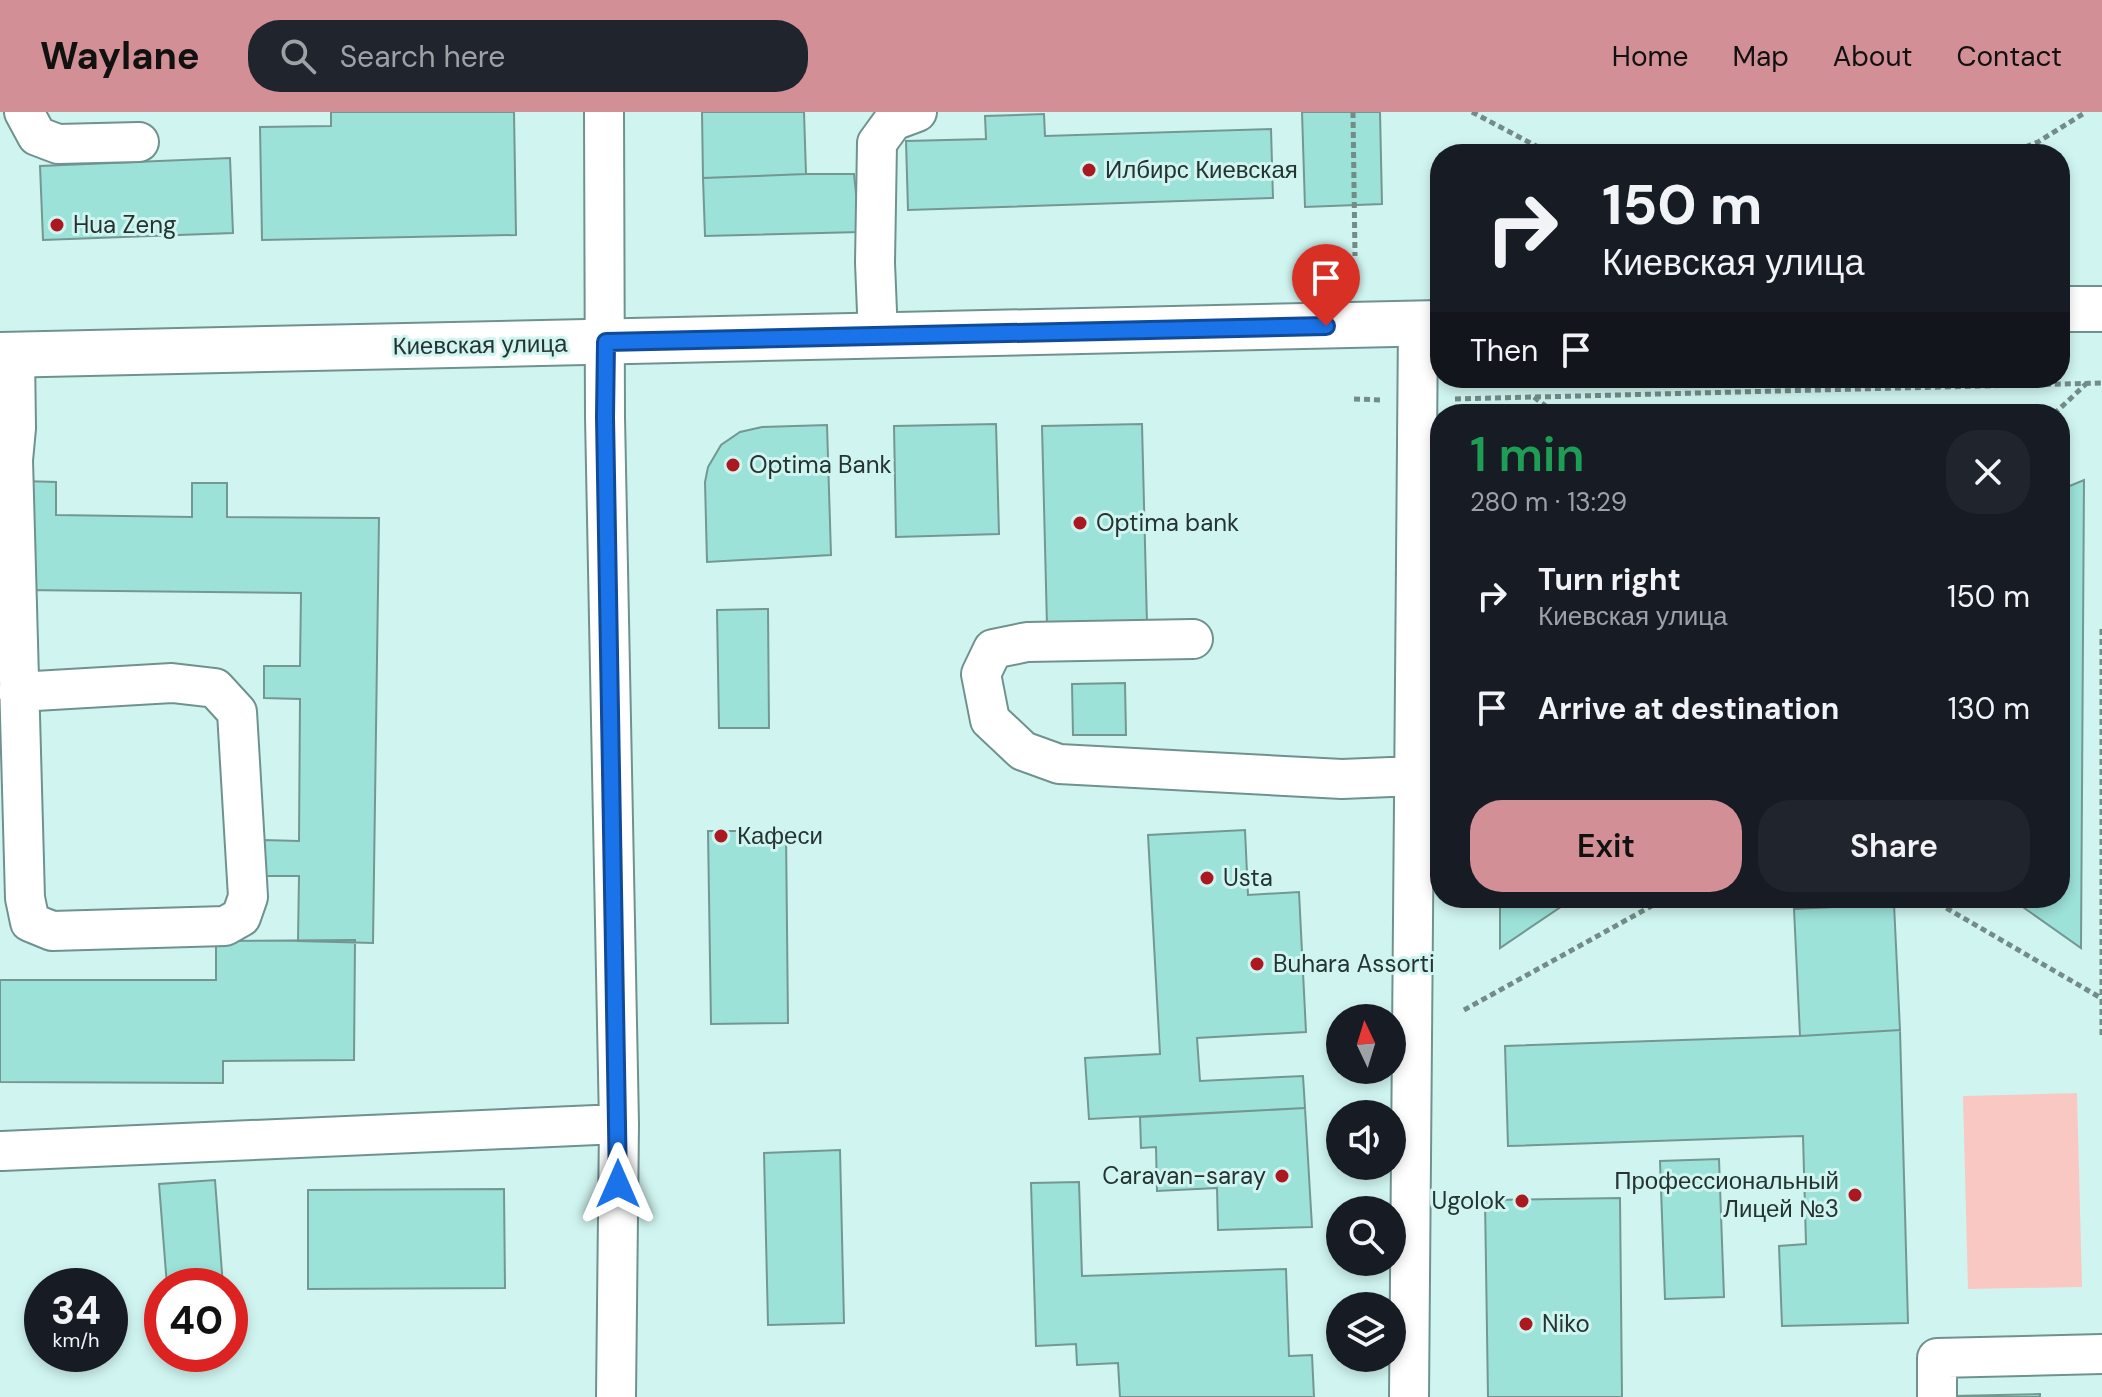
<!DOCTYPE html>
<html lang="en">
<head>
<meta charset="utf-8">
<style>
	body { margin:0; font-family:"DM Sans",sans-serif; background:#20242c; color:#f1f3f6; height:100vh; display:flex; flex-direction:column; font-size:30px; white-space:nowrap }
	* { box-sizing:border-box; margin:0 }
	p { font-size:26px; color:#9ea1a6 }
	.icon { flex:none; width:44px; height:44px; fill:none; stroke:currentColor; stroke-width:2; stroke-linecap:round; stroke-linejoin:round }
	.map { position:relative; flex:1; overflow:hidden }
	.panel { position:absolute; left:1430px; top:292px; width:640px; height:504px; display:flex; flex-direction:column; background:#171b24; border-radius:32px; box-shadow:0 4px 12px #0003 }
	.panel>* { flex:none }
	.banner { position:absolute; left:1430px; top:32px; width:640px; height:244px; border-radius:32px; box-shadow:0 4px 12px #0003; background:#171b24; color:#f1f3f6; overflow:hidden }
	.needle { width:52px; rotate:356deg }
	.controls { position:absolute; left:1326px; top:892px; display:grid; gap:16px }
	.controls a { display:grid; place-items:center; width:80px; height:80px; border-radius:50%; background:#171b24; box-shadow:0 4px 12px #0003; font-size:40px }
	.speed { position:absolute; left:24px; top:1156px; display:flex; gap:16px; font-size:40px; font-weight:700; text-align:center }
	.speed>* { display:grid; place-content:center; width:104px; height:104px; border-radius:50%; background:#171b24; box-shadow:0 4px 12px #0003; line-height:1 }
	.speed small { font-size:20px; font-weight:400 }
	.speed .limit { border:12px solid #d22; background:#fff; color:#111 }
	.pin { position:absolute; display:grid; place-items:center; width:68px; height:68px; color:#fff; margin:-82px -34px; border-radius:50% 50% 50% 0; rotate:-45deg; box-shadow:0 0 8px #0007 }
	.pin .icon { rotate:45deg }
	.me { position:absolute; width:88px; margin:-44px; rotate:0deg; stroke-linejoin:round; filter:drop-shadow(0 0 6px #0008) }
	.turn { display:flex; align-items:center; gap:28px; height:168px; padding:0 40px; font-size:36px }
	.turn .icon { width:104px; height:104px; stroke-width:2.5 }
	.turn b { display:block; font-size:56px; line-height:68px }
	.then { display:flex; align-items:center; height:76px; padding:0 40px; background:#0003; gap:16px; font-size:30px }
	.round { display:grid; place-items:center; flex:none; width:84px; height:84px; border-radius:32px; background:#20242c }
	.headline { display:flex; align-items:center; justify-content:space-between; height:136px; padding:0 40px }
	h1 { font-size:48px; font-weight:600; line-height:60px; color:#1e9e55 }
	.button { display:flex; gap:16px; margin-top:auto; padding:16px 40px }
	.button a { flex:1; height:92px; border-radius:32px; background:#d29096; color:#111; font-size:32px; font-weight:600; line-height:92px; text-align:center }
	.button a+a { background:#20242c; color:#f1f3f6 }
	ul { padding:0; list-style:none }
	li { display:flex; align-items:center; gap:24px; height:112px; padding:0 40px }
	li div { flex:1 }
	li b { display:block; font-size:30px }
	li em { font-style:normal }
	header { display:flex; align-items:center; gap:48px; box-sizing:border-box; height:112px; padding:0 40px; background:#d29096; color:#111 }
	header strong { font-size:38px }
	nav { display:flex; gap:44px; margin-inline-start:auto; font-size:28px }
	.search { width:560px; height:72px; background:#20242c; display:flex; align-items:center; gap:20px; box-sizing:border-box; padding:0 28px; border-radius:32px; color:#9ea1a6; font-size:30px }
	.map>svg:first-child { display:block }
	.green { fill:#f9c8c3 }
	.building { fill:#9ce2d9; stroke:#749792; stroke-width:2 }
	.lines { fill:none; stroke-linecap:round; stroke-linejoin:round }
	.minor-casing { stroke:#70928e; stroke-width:42 }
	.major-casing { stroke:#70928e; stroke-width:48 }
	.path { stroke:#738c88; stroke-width:5; stroke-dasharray:6 4; stroke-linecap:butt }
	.minor { stroke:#fff; stroke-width:38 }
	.major { stroke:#fff; stroke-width:44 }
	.route-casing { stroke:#114b97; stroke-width:20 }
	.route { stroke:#1a73e8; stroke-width:14 }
	.poi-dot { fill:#ab1820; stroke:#d0f5f0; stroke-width:3 }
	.labels { text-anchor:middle; stroke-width:6; stroke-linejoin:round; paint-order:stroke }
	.poi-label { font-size:24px; fill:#253432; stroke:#d0f5f0; text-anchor:start }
	.street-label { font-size:24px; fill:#253432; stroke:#d0f5f0 }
</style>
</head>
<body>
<header>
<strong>Waylane</strong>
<div class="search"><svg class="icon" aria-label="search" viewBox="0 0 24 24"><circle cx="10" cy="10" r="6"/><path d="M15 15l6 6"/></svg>Search here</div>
<nav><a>Home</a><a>Map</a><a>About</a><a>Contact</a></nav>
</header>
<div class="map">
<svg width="2102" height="1285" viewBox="0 0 2102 1285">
	<rect width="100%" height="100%" fill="#d0f5f0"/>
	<path class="green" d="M2077 981 2082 1175 1968 1177 1963 984Z"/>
	<path class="building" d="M331 0H514L516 123 262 128 260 15 331 14Z
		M702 0H804L806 62 703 66Z
		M1302 0H1380L1382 92 1305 95Z
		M1044 2 1045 24 1271 17 1273 86 908 98 906 29 986 27 985 4Z
		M230 46 233 121 43 128 40 54Z
		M806 62H854L860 120 705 124 703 66Z
		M996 312 999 422 896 425 894 314Z
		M1142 312 1147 512 1047 514 1042 314Z
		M827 313 831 443 707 450 705 370 708 355 721 333 740 320 762 315Z
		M2084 368 2081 836 2010 786H2060V378Z
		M23 369 56 370V403L192 405V371H227V405L379 406 373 831 298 829 299 764H264V728L299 729 300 587 264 586V554H300L301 481 21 478Z
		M768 497 769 616H719L717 498Z
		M1125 571 1126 623H1073L1072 572Z
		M1245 718 1248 783 1299 780 1306 920 1197 926 1200 969 1303 964 1305 996 1089 1007 1085 946 1160 942 1148 723Z
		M708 719H786L788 911 711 912Z
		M1500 786H1574L1500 836Z
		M1894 792 1900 918 1800 924 1794 797Z
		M355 828 354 948 223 949V971L0 970V868H216V829Z
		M1900 918 1908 1211 1782 1214 1779 1134 1806 1132 1803 1024 1508 1034 1505 934 1800 924Z
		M1305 996 1312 1115 1218 1118 1217 1076 1157 1079 1156 1035 1141 1036 1140 1005Z
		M840 1038 844 1211 768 1213 764 1041Z
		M1719 1047 1724 1185 1665 1187 1660 1049Z
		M215 1068 223 1174H167L159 1072Z
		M1079 1070 1082 1164 1286 1157 1289 1244 1312 1243 1314 1285H1120L1118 1251 1077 1253 1076 1232 1036 1234 1031 1071Z
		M504 1077 505 1176 308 1177V1078Z
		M1620 1086 1622 1285H1488L1485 1088Z
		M2040 1282V1285H1953V1284Z"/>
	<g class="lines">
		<g class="minor-casing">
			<path id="minor" d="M24 0 37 24 58 32 139 30
				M604 0 605 305 619 1012 616 1285
				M878 224 875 151 877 31 893 9 917 0
				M15 243 16 316 13 348 25 786 30 810 52 819 225 814 241 805 248 785 237 600 215 576 172 571 18 580
				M1193 527 1027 530 993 537 981 562 990 608 1023 639 1059 652 1342 667 1415 664
				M2 1039 619 1012
				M1409 1285 1418 212
				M1937 1285V1246L2102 1242"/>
		</g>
		<g class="major-casing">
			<path id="major" d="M2060 197H2102
				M0 243 1440 211"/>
		</g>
		<path class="path" d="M1353 0 1355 144
			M1472 0 1538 35 1561 42
			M2007 42 2038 30 2086 0
			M1534 285 1556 302
			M1354 287 1381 288
			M1455 287 2102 271
			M2054 302 2087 271
			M2102 517V925
			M1929 786 2101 886
			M1464 898 1666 786"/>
		<use href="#minor" class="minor"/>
		<use href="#major" class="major"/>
	</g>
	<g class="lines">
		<g class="route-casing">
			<path id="route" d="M618 1072 605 305 606 230 1326 214"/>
		</g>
		<use href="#route" class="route"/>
	</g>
	<g class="poi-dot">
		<circle cx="1089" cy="58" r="8"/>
		<circle cx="57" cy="113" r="8"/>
		<circle cx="733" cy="353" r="8"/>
		<circle cx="1080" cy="411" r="8"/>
		<circle cx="721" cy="724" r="8"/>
		<circle cx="1207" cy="766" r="8"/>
		<circle cx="1257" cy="852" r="8"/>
		<circle cx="1282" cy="1064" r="8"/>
		<circle cx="1855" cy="1083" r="8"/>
		<circle cx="1522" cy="1089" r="8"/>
		<circle cx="1526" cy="1212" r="8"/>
	</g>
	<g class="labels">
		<g class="poi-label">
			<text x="1105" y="66">Илбирс Киевская</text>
			<text x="73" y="121">Hua Zeng</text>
			<text x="749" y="361">Optima Bank</text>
			<text x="1096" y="419">Optima bank</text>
			<text x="737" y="732">Кафеси</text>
			<text x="1223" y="774">Usta</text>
			<text x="1273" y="860">Buhara Assorti</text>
			<text x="1266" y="1072" text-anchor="end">Caravan-saray</text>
			<text x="1839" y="1077" text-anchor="end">Профессиональный<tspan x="1839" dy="28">Лицей №3</tspan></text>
			<text x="1506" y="1097" text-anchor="end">Ugolok</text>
			<text x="1542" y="1220">Niko</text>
		</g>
		<g class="street-label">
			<text transform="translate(480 233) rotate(-1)" y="8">Киевская улица</text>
		</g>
	</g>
</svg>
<div class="controls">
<a><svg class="needle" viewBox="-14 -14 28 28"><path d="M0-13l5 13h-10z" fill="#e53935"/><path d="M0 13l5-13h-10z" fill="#9ea1a6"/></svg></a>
<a><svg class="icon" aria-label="sound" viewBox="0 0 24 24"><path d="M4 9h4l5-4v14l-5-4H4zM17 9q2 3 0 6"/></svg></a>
<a><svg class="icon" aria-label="search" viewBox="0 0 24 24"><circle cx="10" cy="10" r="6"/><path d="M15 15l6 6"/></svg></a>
<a><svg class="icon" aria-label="layers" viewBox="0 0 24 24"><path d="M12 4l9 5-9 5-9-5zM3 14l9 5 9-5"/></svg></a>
</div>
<div class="speed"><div>34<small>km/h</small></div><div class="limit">40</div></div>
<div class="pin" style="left:1326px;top:214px;background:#d93025"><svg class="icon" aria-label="arrive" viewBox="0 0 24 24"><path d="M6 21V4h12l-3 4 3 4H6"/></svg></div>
<svg class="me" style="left:618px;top:1072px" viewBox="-20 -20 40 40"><path d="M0-17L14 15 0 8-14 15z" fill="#1a73e8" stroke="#fff" stroke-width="4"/></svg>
<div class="banner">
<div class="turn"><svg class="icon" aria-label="right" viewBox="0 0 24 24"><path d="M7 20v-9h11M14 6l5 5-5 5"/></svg><div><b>150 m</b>Киевская улица</div></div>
<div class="then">Then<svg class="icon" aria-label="arrive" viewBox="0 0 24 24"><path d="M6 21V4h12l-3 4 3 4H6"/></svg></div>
</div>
<section class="panel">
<div class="headline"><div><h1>1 min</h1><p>280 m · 13:29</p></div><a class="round"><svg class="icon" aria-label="close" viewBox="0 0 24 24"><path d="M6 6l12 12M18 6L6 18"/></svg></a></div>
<ul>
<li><svg class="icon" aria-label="right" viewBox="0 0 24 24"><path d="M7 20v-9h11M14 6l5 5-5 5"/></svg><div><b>Turn right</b><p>Киевская улица</p></div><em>150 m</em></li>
<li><svg class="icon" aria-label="arrive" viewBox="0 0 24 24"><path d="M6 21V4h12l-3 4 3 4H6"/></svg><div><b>Arrive at destination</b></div><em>130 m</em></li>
</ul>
<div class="button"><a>Exit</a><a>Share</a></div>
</section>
</div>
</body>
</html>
